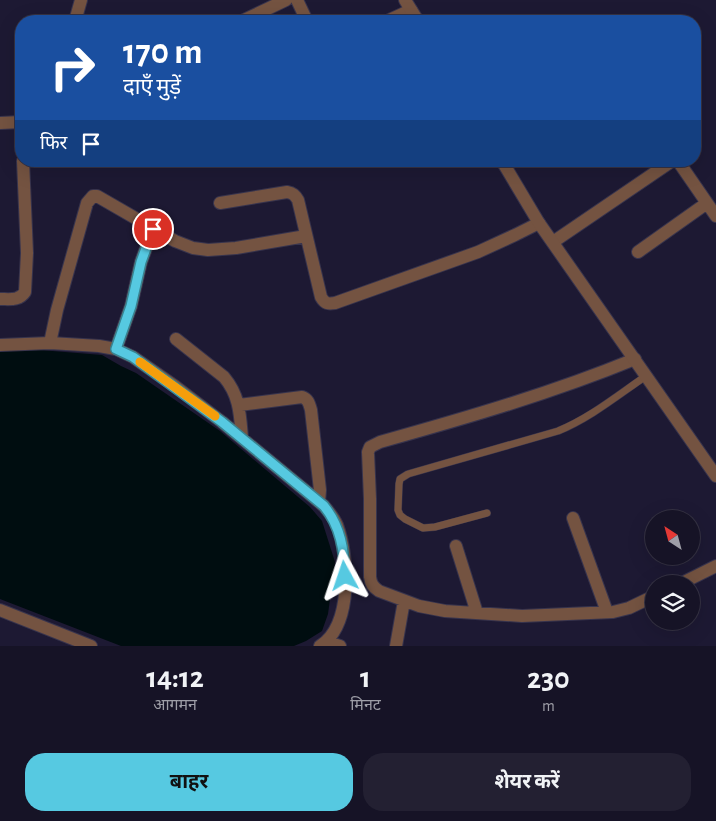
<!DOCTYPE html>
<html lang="hi">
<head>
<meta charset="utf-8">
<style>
	body { margin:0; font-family:"Alegreya Sans","Noto Sans Devanagari",sans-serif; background:#232032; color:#f1f3f6; height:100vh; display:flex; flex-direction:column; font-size:19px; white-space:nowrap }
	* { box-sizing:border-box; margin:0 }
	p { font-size:16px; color:#9e9ea7 }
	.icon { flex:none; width:28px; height:28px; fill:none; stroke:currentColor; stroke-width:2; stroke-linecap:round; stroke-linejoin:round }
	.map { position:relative; height:646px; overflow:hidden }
	.panel { display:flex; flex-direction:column; background:#161326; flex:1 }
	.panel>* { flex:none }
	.top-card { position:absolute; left:15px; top:15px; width:686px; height:152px; border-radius:20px; box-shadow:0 5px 20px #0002,0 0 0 1px #353243; background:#1a4fa0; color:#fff; overflow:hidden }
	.needle { width:32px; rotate:324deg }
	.tools { position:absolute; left:645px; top:510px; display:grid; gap:10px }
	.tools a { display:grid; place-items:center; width:55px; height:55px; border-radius:50%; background:#161326; box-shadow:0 5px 20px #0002,0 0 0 1px #353243; font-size:25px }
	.pin { position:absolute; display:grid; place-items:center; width:42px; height:42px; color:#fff; margin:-21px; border:2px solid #fff; border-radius:50%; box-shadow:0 1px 5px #0007 }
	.me { position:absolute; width:55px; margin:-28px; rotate:355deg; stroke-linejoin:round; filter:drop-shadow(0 0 4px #0008) }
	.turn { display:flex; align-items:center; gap:18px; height:105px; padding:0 25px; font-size:22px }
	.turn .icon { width:65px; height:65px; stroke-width:2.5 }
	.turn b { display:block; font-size:35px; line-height:42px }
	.then { display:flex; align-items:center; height:48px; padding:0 25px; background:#0003; gap:10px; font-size:19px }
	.eta { display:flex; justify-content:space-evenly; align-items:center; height:85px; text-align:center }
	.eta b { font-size:30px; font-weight:700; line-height:35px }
	.action { display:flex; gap:10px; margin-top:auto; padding:10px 25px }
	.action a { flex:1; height:58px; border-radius:20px; background:#56c9e1; color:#111; font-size:20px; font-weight:700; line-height:58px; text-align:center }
	.action a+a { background:#232032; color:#f1f3f6 }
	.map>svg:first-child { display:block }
	.water { fill:#000d10 }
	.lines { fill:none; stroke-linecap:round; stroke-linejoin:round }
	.service-casing { stroke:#38344d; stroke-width:8 }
	.minor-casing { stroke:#38344d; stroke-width:14 }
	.tertiary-casing { stroke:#38344d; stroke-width:14 }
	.service { stroke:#745341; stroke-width:7 }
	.minor { stroke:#745341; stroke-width:12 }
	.tertiary { stroke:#745341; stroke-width:12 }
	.route-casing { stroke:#388392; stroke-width:12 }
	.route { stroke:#56c9e1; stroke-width:9 }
	.slow { stroke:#f59e0b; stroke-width:9 }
</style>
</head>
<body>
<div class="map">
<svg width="716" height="646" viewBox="0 0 716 646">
	<rect width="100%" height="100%" fill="#1d1933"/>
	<path class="water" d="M15 348 102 355 121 366 136 373 220 431 310 507 322 521 335 562 328 614 322 631 306 641 294 646H121L0 599V349Z"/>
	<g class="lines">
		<g class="service-casing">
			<path id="service" d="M487 513 435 527 423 528 405 519 400 515 398 510 399 484 400 479 408 474 558 431C590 418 618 395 646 376"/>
		</g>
		<g class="minor-casing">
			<path id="minor" d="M297 0 307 21
				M75 21 81 0
				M242 21 286 0
				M387 21 411 10
				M0 123 21 122
				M678 161 716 216
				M220 203 287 192C293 193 295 195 298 200L321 297C325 304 328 304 335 303L478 252 515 235 539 223
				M553 242 672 161
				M638 252 707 203
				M0 299C10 299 19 301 25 292L27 253 23 161
				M176 339 224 377C240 396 240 415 242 438
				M50 343 57 310 87 203 93 196H97L175 241 193 248 208 250 236 248 306 236
				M0 345 50 343 99 346 116 349 133 357 176 387 222 422 324 506C329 512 334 518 337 525 349 557 353 625 320 646
				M116 349 131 306 141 262 153 229
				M635 359C552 393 466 418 380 442L370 447 368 452 370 499V577C371 584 373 587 379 591L419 606 445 611 522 616 613 612 629 608 654 596
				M239 405 302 397C308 399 309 403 311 410L320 490 319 502
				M573 518 607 612
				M456 546 477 613
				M680 584 716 566
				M0 610 91 646
				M327 642 340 646
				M396 646 404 601"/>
		</g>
		<g class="tertiary-casing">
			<path id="tertiary" d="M405 0 418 21
				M502 161 539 223 716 476"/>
		</g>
		<use href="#service" class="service"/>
		<use href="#minor" class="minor"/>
		<use href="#tertiary" class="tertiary"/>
	</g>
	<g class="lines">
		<g class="route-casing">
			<path id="route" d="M153 229 141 262 131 306 116 349 133 357 222 422 324 506C341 527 344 550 345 576"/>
		</g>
		<use href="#route" class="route"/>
		<path class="slow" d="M140 362 215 416"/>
	</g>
</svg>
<div class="tools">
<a><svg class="needle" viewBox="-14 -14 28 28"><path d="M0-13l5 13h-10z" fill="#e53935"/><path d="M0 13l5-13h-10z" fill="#9e9ea7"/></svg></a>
<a><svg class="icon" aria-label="layers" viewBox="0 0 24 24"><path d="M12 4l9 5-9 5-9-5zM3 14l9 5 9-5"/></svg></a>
</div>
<div class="pin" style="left:153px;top:229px;background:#d93025"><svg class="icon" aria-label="arrive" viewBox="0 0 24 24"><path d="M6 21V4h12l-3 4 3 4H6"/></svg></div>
<svg class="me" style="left:345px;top:576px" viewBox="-20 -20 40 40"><path d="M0-17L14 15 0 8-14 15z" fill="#56c9e1" stroke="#fff" stroke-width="4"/></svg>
<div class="top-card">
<div class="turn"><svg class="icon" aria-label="right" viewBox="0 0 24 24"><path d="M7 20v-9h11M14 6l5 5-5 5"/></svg><div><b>170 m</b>दाएँ मुड़ें</div></div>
<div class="then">फिर<svg class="icon" aria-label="arrive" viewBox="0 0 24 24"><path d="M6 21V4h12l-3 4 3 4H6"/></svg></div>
</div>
</div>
<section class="panel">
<div class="eta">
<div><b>14:12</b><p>आगमन</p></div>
<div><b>1</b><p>मिनट</p></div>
<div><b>230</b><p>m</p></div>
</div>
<div class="action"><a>बाहर</a><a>शेयर करें</a></div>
</section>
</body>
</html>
